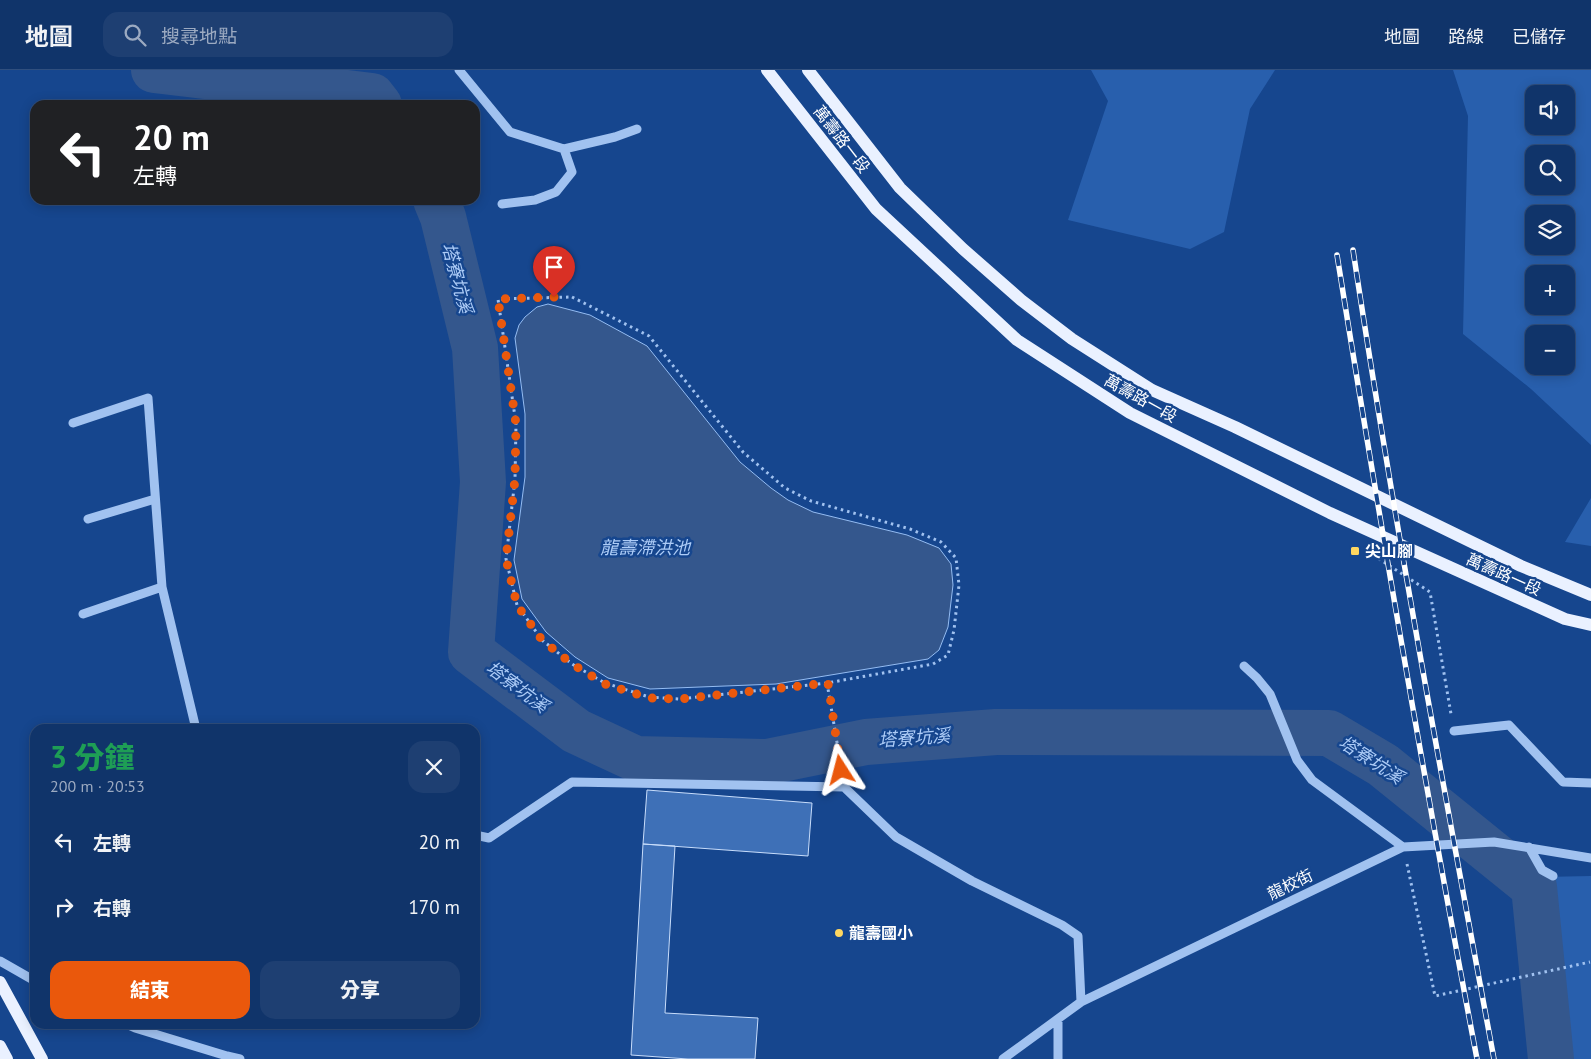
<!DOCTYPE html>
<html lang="zh-TW">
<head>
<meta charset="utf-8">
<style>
	body { margin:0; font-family:"PT Sans","Noto Sans TC",sans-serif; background:#1e3f72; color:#f1f3f6; height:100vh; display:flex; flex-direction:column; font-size:19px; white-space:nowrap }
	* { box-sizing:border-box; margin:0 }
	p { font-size:16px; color:#9caac1 }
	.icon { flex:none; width:28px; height:28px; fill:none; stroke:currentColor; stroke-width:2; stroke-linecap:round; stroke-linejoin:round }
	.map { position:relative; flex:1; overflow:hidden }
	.side { position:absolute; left:30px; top:654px; width:450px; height:305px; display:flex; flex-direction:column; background:#10346a; border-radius:15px; box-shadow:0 2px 12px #0003,0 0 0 1px #304f7e }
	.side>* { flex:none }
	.top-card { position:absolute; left:30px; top:30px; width:450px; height:105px; border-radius:15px; box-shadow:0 2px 12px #0003,0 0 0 1px #304f7e; background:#202124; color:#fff; overflow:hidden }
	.tools { position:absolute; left:1525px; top:15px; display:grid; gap:10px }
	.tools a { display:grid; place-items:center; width:50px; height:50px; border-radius:10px; background:#10346a; box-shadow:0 2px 12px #0003,0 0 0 1px #304f7e; font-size:25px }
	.pin { position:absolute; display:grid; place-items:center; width:42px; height:42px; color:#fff; margin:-51px -21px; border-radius:50% 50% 50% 0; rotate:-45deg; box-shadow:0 0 5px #0007 }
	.pin .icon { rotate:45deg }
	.me { position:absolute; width:55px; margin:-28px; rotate:351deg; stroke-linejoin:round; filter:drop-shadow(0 0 4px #0008) }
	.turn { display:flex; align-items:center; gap:18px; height:105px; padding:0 20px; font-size:22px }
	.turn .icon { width:65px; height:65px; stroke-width:2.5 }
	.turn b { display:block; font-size:35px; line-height:42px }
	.round { display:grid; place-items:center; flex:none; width:52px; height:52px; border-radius:15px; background:#1e3f72 }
	.summary { display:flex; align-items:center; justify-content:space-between; height:85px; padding:0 20px }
	h1 { font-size:30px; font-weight:800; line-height:38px; color:#1e9e55 }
	.primary-button { display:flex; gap:10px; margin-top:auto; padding:10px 20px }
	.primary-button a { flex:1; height:58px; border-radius:15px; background:#ea580c; color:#fff; font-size:20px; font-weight:800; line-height:58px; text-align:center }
	.primary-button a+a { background:#1e3f72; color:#f1f3f6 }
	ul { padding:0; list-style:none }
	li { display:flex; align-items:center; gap:15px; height:65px; padding:0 20px }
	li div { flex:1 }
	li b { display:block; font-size:19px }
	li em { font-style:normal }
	header { display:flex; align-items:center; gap:30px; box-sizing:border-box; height:70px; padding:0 25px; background:#10346a; border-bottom:1px solid #304f7e }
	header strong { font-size:24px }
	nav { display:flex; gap:28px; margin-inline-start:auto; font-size:18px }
	.search { width:350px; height:45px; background:#1e3f72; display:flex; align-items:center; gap:12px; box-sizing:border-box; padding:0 18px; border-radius:15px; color:#9caac1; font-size:19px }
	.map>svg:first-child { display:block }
	.green { fill:#285fad; fill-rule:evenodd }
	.water { fill:#34578d; stroke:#94bcf2 }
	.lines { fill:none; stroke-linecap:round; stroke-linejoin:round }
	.river { stroke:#34578d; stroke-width:46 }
	.building { fill:#3e70b7; stroke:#c8ddfb }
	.path { stroke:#a1c2f0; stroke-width:3; stroke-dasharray:2.5 4; stroke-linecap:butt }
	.minor { stroke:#a1c2f0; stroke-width:9 }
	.major { stroke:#eaf1ff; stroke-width:12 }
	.rail-casing { stroke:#fff; stroke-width:5.5 }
	.rail { stroke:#16468e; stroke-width:4; stroke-dasharray:11; stroke-linecap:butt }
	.route { stroke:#ea580c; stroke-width:9; stroke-dasharray:0 16.2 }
	.poi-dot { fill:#ffd760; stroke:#16468e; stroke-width:2 }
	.labels { text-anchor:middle; stroke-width:5; stroke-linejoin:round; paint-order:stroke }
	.street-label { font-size:16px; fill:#fff; stroke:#16468e }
	.poi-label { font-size:16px; font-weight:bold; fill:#fff; stroke:#16468e; text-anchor:start }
	.water-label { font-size:18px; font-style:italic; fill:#adccf7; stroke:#16468e }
</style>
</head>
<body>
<header>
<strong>地圖</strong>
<div class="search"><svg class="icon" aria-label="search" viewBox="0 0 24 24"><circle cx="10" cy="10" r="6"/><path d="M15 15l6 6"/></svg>搜尋地點</div>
<nav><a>地圖</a><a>路線</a><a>已儲存</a></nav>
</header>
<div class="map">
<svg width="1591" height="989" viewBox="0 0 1591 989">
	<rect width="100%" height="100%" fill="#16468e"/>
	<path class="green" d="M1091 0H1275L1250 39 1224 162 1190 179 1068 150 1108 31Z
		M1453 0H1591V375L1531 319 1463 264 1468 46ZM1534 24H1566V56H1534ZM1534 84H1566V116H1534ZM1534 144H1566V176H1534ZM1534 204H1566V236H1534ZM1534 264H1566V296H1534Z
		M1591 428V476L1565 472Z
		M1591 806V989H1562L1542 807Z"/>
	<path class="water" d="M548 234 590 245 647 276 740 392 771 418 788 430 813 442 907 465 939 478 951 494 953 515 948 557 939 580 928 589 776 614 650 619 608 608 575 587 546 562 522 529 514 490 525 407V344L515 268 519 255 525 247 537 237Z"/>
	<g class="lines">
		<path class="river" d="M154 0 372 26 379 35
			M436 130 443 147 475 278 483 412 471 582 576 661 636 689 767 692 866 672 996 662 1329 663 1383 695 1534 817 1551 989"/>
	</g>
	<path class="building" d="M647 720 812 733 808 786 643 774Z
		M643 774 675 776 665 943 758 948 755 989H688L631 985Z"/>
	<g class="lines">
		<path class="path" d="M572 227 649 266 743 382 785 418 811 431 910 459 941 472 956 488 959 515 954 560 948 585 933 594 827 613 680 629 649 627 605 613 572 594 542 570 517 535 506 489 515 409 516 354 498 229Z
			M1373 485 1430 522 1451 644
			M827 613 842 702
			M1407 794 1435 926 1590 892"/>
		<path class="minor" d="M459 0 510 62 564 79 572 102 556 122 535 130 502 134
			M564 79 615 67 637 59
			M73 353 148 328 162 517 196 659
			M88 449 155 429
			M83 544 162 517
			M1244 596 1257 608 1270 624 1297 690 1312 710 1403 777
			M1454 661 1509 655 1563 712 1591 713
			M475 765 489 768 572 712 844 717 896 767 972 811 1062 855 1078 866 1081 932
			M1529 777 1542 800 1553 806
			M0 891 35 911
			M1058 950V989
			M126 954 135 958 227 986 240 989
			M1003 989 1081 932 1403 777 1494 772 1591 788"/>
		<path class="major" d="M767 0 876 139 1017 270 1130 343 1330 443 1565 549 1591 555
			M808 0 900 118 963 179 1021 230 1072 269 1152 320 1235 357 1521 496 1591 525
			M0 912 42 989
			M0 976 7 989"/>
		<g class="rail-casing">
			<path id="rail" d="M1353 180C1394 451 1444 720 1494 989
				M1337 185C1380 453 1426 722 1477 989"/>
		</g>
		<use href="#rail" class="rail"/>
	</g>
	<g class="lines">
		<path class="route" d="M554 227 498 229 516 354 515 409 506 489 517 535 542 570 572 594 605 614 649 628 680 629 828 613 841 700"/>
	</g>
	<g class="poi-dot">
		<rect x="1350" y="476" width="10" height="10" rx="2.5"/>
		<circle cx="839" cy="863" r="5"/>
	</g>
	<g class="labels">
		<g class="street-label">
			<text transform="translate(842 69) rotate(52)" y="6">萬壽路一段</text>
			<text transform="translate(1141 328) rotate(29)" y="6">萬壽路一段</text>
			<text transform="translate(1504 504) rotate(24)" y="6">萬壽路一段</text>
			<text transform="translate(1290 814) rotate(-26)" y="6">龍校街</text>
		</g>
		<g class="poi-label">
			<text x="1365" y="487">尖山腳</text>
			<text x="849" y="869">龍壽國小</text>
		</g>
		<g class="water-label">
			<text transform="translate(457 208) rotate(75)" y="6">塔寮坑溪</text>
			<text x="645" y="484">龍壽滯洪池</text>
			<text transform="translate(517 617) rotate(37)" y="6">塔寮坑溪</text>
			<text transform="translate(914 668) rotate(-4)" y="6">塔寮坑溪</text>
			<text transform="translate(1371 690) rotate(33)" y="6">塔寮坑溪</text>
		</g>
	</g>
</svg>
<div class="tools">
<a><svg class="icon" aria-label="sound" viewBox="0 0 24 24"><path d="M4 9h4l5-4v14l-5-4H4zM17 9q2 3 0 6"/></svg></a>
<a><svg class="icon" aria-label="search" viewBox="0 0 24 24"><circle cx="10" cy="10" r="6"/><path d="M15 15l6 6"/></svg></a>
<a><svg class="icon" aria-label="layers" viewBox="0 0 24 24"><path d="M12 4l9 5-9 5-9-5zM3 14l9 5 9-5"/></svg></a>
<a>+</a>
<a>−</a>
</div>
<div class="pin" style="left:554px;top:227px;background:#d93025"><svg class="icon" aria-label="arrive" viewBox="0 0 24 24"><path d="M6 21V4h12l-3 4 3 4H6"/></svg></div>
<svg class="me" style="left:841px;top:700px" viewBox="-20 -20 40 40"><path d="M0-17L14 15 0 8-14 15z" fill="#ea580c" stroke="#fff" stroke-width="4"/></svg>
<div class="top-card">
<div class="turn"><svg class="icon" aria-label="left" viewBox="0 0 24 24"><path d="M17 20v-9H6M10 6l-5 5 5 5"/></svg><div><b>20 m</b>左轉</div></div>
</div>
<section class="side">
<div class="summary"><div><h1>3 分鐘</h1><p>200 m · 20:53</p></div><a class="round"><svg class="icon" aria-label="close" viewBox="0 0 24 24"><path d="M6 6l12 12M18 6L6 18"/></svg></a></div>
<ul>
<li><svg class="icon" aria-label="left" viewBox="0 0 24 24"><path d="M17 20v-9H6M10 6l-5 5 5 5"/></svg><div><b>左轉</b></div><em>20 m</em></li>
<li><svg class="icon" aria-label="right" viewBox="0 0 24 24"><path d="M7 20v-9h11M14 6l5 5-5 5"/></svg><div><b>右轉</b></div><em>170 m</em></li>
</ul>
<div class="primary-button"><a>結束</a><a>分享</a></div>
</section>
</div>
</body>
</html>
